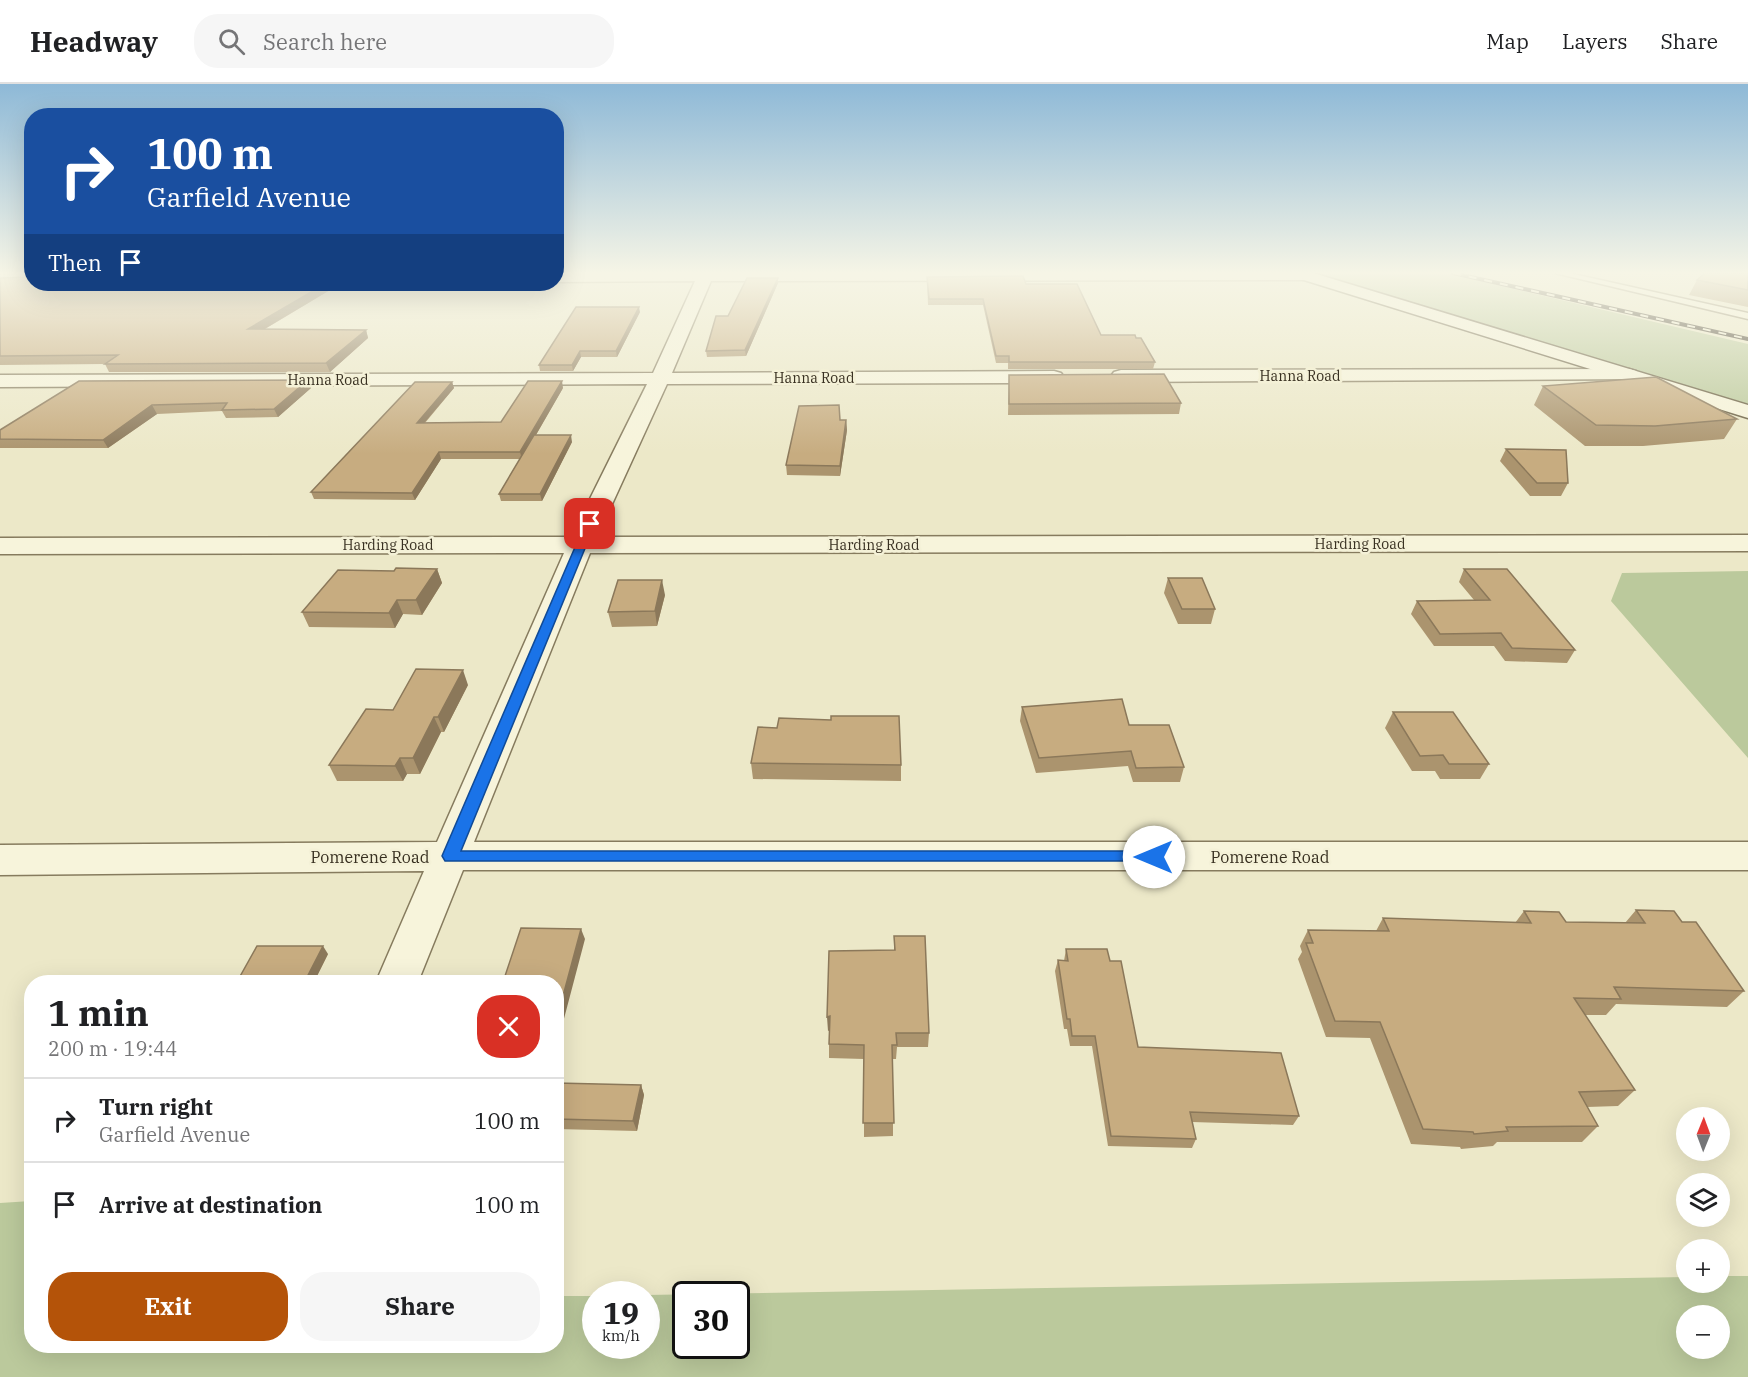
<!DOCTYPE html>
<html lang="en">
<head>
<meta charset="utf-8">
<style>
	body { margin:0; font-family:"IBM Plex Serif",serif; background:#f6f6f6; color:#202124; height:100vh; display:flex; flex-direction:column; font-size:22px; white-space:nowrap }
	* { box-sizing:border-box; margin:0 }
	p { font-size:20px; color:#757577 }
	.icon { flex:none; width:33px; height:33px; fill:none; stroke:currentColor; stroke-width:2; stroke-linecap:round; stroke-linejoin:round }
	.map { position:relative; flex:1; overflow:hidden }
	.panel { position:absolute; left:24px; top:891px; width:540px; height:378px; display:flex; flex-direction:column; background:#fff; border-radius:24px; box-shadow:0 6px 24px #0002 }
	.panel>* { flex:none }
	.hud { position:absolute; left:24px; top:24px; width:540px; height:183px; border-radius:24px; box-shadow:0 6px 24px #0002; background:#1a4fa0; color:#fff; overflow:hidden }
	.needle { width:39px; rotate:1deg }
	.tools { position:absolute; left:1676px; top:1023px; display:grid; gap:12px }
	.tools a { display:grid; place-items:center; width:54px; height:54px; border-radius:50%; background:#fff; box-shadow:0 6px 24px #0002; font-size:30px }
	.speed { position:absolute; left:582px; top:1197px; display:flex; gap:12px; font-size:30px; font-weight:700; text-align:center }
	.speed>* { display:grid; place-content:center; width:78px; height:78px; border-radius:50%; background:#fff; box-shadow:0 6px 24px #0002; line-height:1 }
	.speed small { font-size:15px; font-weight:400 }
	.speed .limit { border:3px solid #111; border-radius:9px; background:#fff; color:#111 }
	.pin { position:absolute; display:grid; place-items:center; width:51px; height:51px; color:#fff; margin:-26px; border-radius:12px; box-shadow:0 3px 9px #0006 }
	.me { position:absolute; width:66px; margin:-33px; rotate:270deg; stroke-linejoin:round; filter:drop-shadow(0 0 4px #0008) }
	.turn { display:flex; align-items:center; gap:21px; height:126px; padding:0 24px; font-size:27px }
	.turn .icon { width:78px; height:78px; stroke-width:2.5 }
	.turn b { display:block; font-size:42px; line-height:51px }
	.then { display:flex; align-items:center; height:57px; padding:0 24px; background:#0003; gap:12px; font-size:22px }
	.round { display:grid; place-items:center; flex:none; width:63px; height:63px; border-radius:24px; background:#f6f6f6 }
	.summary { display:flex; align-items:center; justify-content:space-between; height:102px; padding:0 24px }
	h1 { font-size:36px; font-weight:800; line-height:45px }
	.button { display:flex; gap:12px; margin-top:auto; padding:12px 24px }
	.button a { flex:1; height:69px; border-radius:24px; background:#b45309; color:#fff; font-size:24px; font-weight:800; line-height:69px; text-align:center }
	.button a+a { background:#f6f6f6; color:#202124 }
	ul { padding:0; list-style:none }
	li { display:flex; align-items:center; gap:18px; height:84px; padding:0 24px; border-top:2px solid #e0e0e0 }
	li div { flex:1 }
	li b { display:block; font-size:22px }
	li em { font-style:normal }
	header { display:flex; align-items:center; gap:36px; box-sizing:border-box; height:84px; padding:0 30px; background:#fff; border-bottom:2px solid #e0e0e0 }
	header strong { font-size:28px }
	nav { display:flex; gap:33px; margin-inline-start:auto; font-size:21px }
	.search { width:420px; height:54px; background:#f6f6f6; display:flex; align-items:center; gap:15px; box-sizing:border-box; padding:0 21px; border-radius:24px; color:#757577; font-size:22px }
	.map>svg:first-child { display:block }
	.green { fill:#bbc99c; fill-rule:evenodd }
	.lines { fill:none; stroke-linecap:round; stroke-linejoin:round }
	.lane-casing { stroke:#867b5e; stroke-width:3 }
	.street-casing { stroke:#867b5e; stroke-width:3 }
	.secondary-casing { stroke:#685d41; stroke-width:3 }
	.lane { fill:#f7f4db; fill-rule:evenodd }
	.street { fill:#f7f4db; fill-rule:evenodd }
	.secondary { fill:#f7f4db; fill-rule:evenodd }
	.rail-casing { stroke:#383021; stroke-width:4 }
	.rail { stroke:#f4f1d7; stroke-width:2; stroke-dasharray:8; stroke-linecap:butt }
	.wall { fill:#ab946e }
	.shaded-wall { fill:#8b785a }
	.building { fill:#c7ac80; stroke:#8b785a; stroke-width:1.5 }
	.route { fill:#1a73e8; stroke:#114b97; stroke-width:1.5 }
	.labels { text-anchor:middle; stroke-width:5; stroke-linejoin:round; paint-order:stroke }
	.far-street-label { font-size:14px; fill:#383021; stroke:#f4f1d7 }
	.street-label { font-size:16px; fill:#383021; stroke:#f4f1d7 }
</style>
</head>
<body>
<header>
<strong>Headway</strong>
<div class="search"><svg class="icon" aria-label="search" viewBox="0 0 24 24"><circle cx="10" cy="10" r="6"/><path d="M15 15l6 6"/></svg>Search here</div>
<nav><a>Map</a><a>Layers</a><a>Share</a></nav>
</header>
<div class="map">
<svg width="1748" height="1293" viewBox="0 0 1748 1293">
	<rect width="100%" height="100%" fill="#ece8c8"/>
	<path class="green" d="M1310 189H1446L1748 260V320Z
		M1748 487V674L1611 517 1622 489Z
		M31 1117 32 1262H556L557 1212H595L596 1262H646L647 1211 1686 1193V1198H1719V1192H1748V1293H0V1119ZM686 1210H736V1262H686ZM1686 1232H1719V1264H1686Z"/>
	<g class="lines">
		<g class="lane-casing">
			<path id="lane" d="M1555 189H1569L1748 229V235Z"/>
		</g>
		<g class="street-casing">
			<path id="street" d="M556 189H1309L1311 191 1303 196 711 197 672 289 1054 287 1061 289 1064 293 1061 297 1054 299 667 300 597 453 1748 451V467L590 469 474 758H1748V786H463L418 898H376L424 787 0 791V761L437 758 564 469 0 470V454L571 453 647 300 0 303V291L653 289 695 197 556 198Z
				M1629 285 1636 287 1639 291 1636 295 1121 298 1114 296 1111 292 1114 288 1121 286Z"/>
		</g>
		<g class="secondary-casing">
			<path id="secondary" d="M1289 189H1313L1748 321V334L1291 192Z"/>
		</g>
		<use href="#lane" class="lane"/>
		<use href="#street" class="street"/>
		<use href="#secondary" class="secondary"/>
		<g class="rail-casing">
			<path id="rail" d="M1453 189 1748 255"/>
		</g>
		<use href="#rail" class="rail"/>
	</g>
	<path class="wall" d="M1748 189V223L1689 211 1697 196Z
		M927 193 1026 200 1101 251 1136 254 1155 278 1153 285H1008V279H996L983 221H928Z
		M0 194 32 200H340L265 245 366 246 368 254 330 288H109L105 280 0 281Z
		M778 194V199L746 272 707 273 706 267 728 232Z
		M640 228 617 273H581L573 287H540L539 281Z
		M1009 291 1181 319 1179 330 1008 331Z
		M308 296 311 304 278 333 226 334 222 327 157 330 108 364H0V346Z
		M452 298 454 304 425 339 501 338 563 304 536 351 572 358 542 417H501L499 410 520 375H441L415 416 314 415 311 408Z
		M1543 302 1737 335 1724 355 1643 362H1585L1534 321Z
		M840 336H846L847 346 840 392 787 391 786 381Z
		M1506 365 1568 399 1561 412H1530L1500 377Z
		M437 485 442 499 422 531 403 530 395 544 309 543 302 528 394 487Z
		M1464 485 1575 566 1567 579 1505 577 1494 562H1434L1411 530 1417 517 1474 516 1459 498Z
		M1168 494 1215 525 1211 540H1178L1164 509Z
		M665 511 657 542 612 543 608 528Z
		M468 601 444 648H441L420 690H407L403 697H337L329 681 393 626Z
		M1022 623 1129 641 1184 683 1180 698H1133L1128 682 1036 689 1020 637Z
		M1393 628 1489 680 1480 695H1440L1435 687H1412L1385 644Z
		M751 679 901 681V697L753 695Z
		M1636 826 1682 838 1744 907 1727 923 1616 920 1606 931H1585L1635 1006 1618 1022 1587 1023 1598 1042 1582 1058H1497L1493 1062 1461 1065 1460 1063 1411 1060 1370 954 1326 953 1298 875 1302 868 1300 862 1308 846 1376 847 1383 834 1515 839 1524 827 1566 838 1625 839Z
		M894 852 929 949 928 963H897L896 975H893V1052L864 1053V975L829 974V946L828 947 894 866Z
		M1066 865 1110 877 1138 963 1299 1032 1293 1041 1192 1038 1196 1055 1192 1064 1108 1062 1092 962H1070L1067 945H1064L1055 887 1058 876 1064 877Z
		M328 870 314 898H240L238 896Z
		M556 999 641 1001 644 1011 637 1047 556 1045Z"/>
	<path class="shaded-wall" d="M778 194V199L746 272 745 266Z
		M325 200H340L251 253 248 245Z
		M639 223 640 228 617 273 616 267Z
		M366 246 368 254 330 288 326 279Z
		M580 267 581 273 573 287 572 281Z
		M308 296 311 304 278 333 274 325Z
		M562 297 563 304 522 375 520 368Z
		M452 298 454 304 419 345 417 339Z
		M152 321 157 330 108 364 103 356Z
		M846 336 847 346 840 392V382Z
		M571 351 572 358 542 417 540 410Z
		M439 368 441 375 415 416 412 409Z
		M437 485 442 499 422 531 416 516Z
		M662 496 665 511 657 542 655 527Z
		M397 516 403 530 395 544 389 529Z
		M463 586 468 601 444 648 438 633Z
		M434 633 441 648 420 690 413 674Z
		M400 674 407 690 403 697 395 682Z
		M581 845 585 855 556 965V938Z
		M323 862 328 870 314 898H307L305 897Z
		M830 932V946L828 947 827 933Z
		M641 1001 644 1011 637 1047 633 1037Z"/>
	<path class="building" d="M29 189H32V200H325L248 245 366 246 326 279 105 280 118 271 0 272V194L29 193Z
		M1705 189H1748V206L1697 196Z
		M1023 192 1026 200H1077L1101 251H1135L1136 254H1141L1155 278H1009V272H996L983 215H929L927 193Z
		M747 194H778L745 266 706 267 716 232H728Z
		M576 223H639L616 267H580L572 281H539Z
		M1164 290 1181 319 1009 320V291Z
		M1656 293 1737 335 1655 342 1596 341 1543 302Z
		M308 296 274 325 222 326 227 319H224L152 321 103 356 0 355V346L79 297Z
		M528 297H562L520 368H439L412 409 311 408 415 298H452L417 339 501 338Z
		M839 321 840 336H846L840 382 786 381 799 322Z
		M534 351H571L540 410H499Z
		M1506 365 1566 366 1568 399H1537Z
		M396 484 437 485 416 516H397L389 529 302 528 338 486 394 487Z
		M1464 485H1507L1575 566 1512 564 1501 549 1440 550 1417 517 1490 516Z
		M1168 494H1202L1215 525H1182Z
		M618 496H662L655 527 608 528Z
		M416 585 463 586 438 633H434L413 674H400L395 682 329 681 366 625 393 626Z
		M1122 615 1129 641H1169L1184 683 1136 684 1131 667 1039 674 1022 623Z
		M1393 628H1453L1489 680H1449L1443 671 1420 672Z
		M831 632H899L901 681 751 679 758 643 777 644 779 634 831 636Z
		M1636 826 1674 827 1682 838H1696L1744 907 1614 903 1621 915 1574 914 1635 1006 1579 1008 1598 1042 1506 1043 1508 1047 1474 1050 1473 1048 1423 1045 1380 938 1335 937 1306 859H1313L1308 846 1389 847 1383 834 1531 839 1524 827 1559 828 1566 838 1645 839Z
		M521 844 581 845 556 938V898H503Z
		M894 852H925L929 949H896L897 961H892L894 1039H863L864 961 829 960 830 932 827 933 829 867 895 866Z
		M257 862H323L305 897 238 896Z
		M1066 865H1107L1110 877H1121L1138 963 1281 969 1299 1032 1190 1028 1196 1055 1111 1052 1095 952H1072L1070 935H1067L1058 876 1068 877Z
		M556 999 641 1001 633 1037 556 1035Z"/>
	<linearGradient id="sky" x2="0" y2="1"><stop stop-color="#8eb9d7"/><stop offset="0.51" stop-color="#f6f5e6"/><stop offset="1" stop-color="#f6f5e6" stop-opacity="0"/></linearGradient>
	<rect width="1748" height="370" fill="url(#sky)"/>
	<path class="route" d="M590 437 595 440 461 767H1154L1159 769 1162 773 1159 777H445L442 772 585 440Z"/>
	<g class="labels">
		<g class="far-street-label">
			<text x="1300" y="297">Hanna Road</text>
			<text x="814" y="299">Hanna Road</text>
			<text x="328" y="301">Hanna Road</text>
			<text x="1360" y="465">Harding Road</text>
			<text x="388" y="466">Harding Road</text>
			<text x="874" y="466">Harding Road</text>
		</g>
		<g class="street-label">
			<text x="370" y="779">Pomerene Road</text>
			<text x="1270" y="779">Pomerene Road</text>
		</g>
	</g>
</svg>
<div class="tools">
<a><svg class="needle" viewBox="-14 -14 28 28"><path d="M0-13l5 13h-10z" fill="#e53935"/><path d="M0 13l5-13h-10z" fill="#757577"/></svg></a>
<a><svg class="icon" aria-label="layers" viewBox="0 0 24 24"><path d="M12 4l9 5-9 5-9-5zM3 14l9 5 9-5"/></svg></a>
<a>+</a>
<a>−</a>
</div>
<div class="speed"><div>19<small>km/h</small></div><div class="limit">30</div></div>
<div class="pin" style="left:590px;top:440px;background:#d93025"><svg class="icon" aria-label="arrive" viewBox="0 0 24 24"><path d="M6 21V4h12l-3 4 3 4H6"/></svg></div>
<svg class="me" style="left:1154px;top:773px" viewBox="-20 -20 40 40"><circle r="19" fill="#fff"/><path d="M0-13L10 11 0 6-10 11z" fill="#1a73e8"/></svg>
<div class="hud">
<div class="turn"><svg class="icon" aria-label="right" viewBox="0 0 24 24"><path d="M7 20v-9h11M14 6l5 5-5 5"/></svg><div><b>100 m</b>Garfield Avenue</div></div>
<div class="then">Then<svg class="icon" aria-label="arrive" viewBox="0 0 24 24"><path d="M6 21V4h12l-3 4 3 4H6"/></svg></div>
</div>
<section class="panel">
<div class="summary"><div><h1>1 min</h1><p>200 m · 19:44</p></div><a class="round" style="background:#d93025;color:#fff"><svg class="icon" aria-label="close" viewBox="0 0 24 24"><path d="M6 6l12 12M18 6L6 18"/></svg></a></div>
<ul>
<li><svg class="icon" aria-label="right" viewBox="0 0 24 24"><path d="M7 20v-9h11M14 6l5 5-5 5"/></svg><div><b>Turn right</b><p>Garfield Avenue</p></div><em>100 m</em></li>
<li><svg class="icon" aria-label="arrive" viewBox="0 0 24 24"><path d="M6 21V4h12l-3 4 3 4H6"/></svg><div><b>Arrive at destination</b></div><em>100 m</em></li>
</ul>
<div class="button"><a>Exit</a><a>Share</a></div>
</section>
</div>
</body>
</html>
